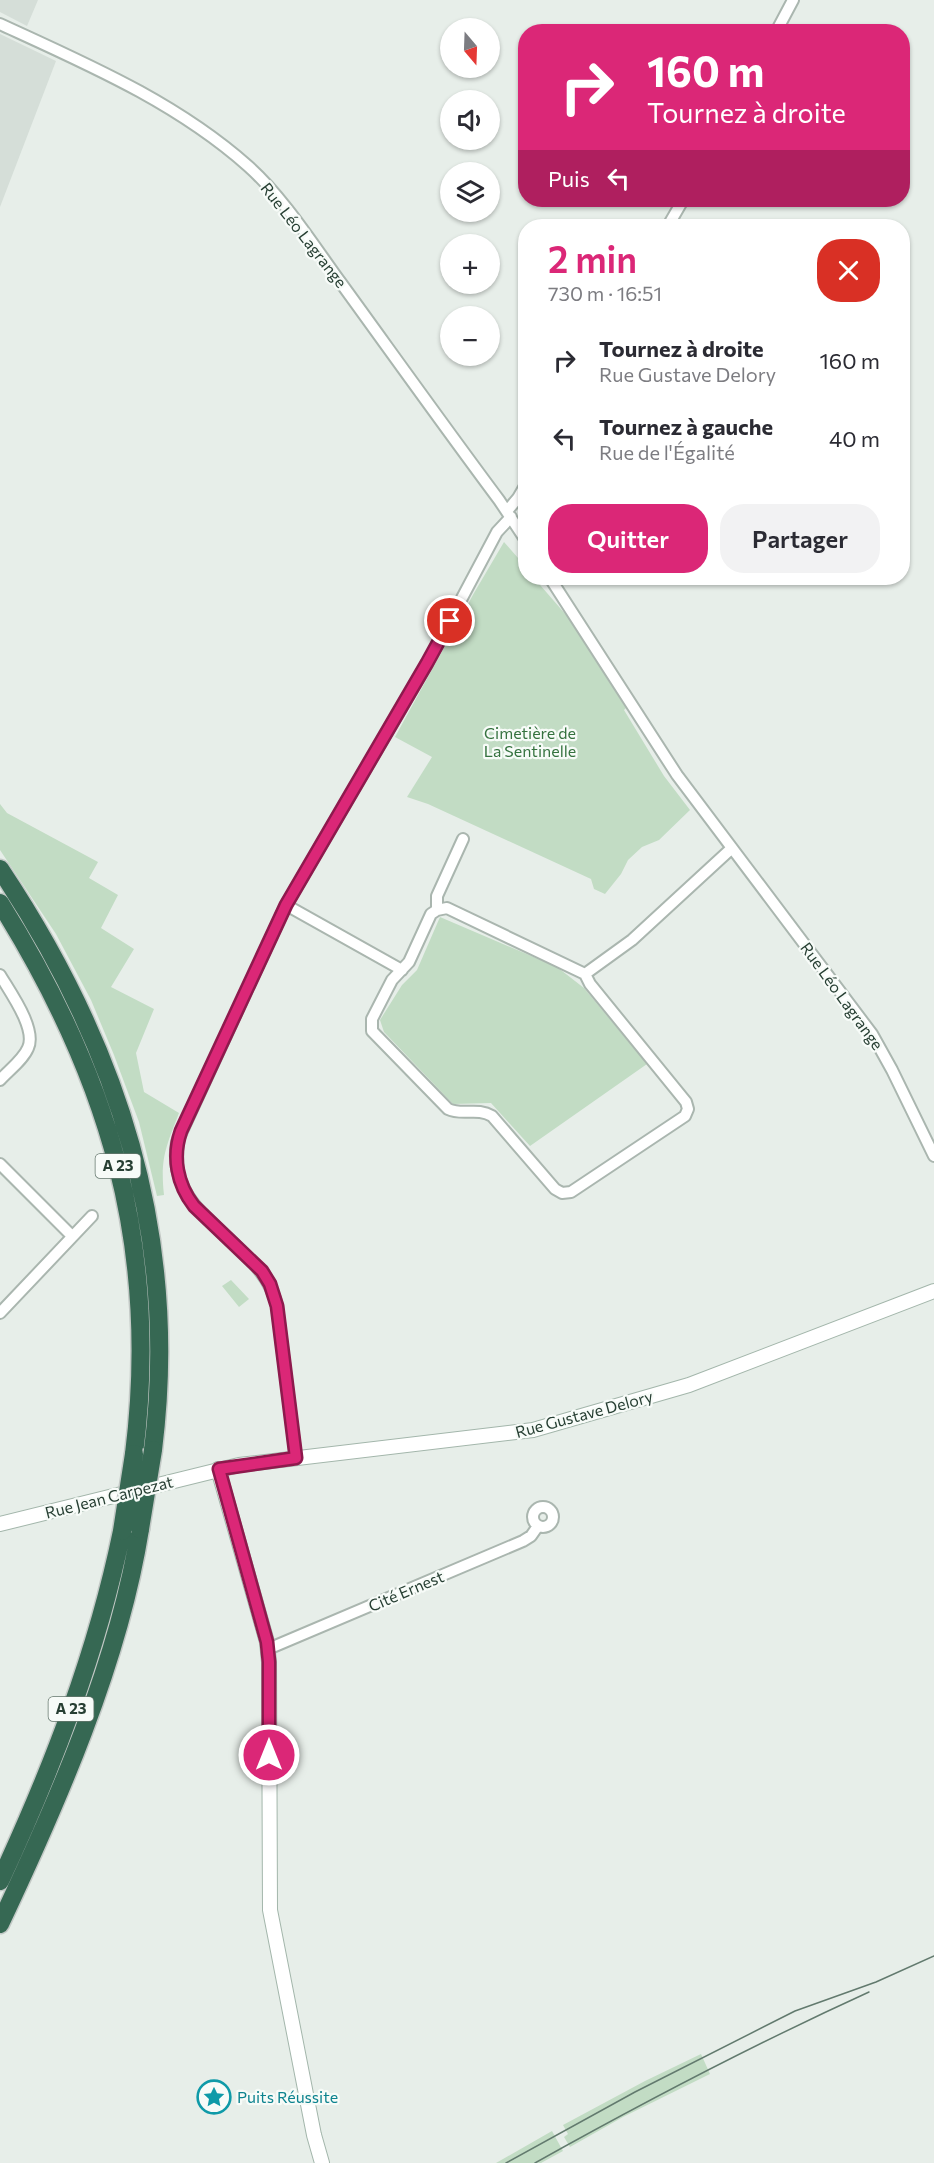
<!DOCTYPE html>
<html lang="fr">
<head>
<meta charset="utf-8">
<style>
	body { margin:0; font-family:Commissioner,sans-serif; background:#f2f2f3; color:#2b2b33; height:100vh; display:flex; flex-direction:column; font-size:22px; white-space:nowrap }
	* { box-sizing:border-box; margin:0 }
	p { font-size:20px; color:#7c7c81 }
	.icon { flex:none; width:33px; height:33px; fill:none; stroke:currentColor; stroke-width:2; stroke-linecap:round; stroke-linejoin:round }
	.map { position:relative; flex:1; overflow:hidden }
	.details { position:absolute; left:518px; top:219px; width:392px; height:366px; display:flex; flex-direction:column; background:#fff; border-radius:24px; box-shadow:0 2px 4px #0004 }
	.details>* { flex:none }
	.guide { position:absolute; left:518px; top:24px; width:392px; height:183px; border-radius:24px; box-shadow:0 2px 4px #0004; background:#db2777; color:#fff; overflow:hidden }
	.needle { width:39px; rotate:161deg }
	.tools { position:absolute; left:440px; top:18px; display:grid; gap:12px }
	.tools a { display:grid; place-items:center; width:60px; height:60px; border-radius:50%; background:#fff; box-shadow:0 2px 4px #0004; font-size:30px }
	.pin { position:absolute; display:grid; place-items:center; width:51px; height:51px; color:#fff; margin:-26px; border:3px solid #fff; border-radius:50%; box-shadow:0 2px 6px #0007 }
	.me { position:absolute; width:66px; margin:-33px; rotate:0deg; stroke-linejoin:round; filter:drop-shadow(0 0 4px #0008) }
	.turn { display:flex; align-items:center; gap:21px; height:126px; padding:0 30px; font-size:27px }
	.turn .icon { width:78px; height:78px; stroke-width:2.5 }
	.turn b { display:block; font-size:42px; line-height:51px }
	.then { display:flex; align-items:center; height:57px; padding:0 30px; background:#0003; gap:12px; font-size:22px }
	.round { display:grid; place-items:center; flex:none; width:63px; height:63px; border-radius:24px; background:#f2f2f3 }
	.head { display:flex; align-items:center; justify-content:space-between; height:102px; padding:0 30px }
	h1 { font-size:36px; font-weight:600; line-height:45px; color:#db2777 }
	.cta { display:flex; gap:12px; margin-top:auto; padding:12px 30px }
	.cta a { flex:1; height:69px; border-radius:24px; background:#db2777; color:#fff; font-size:24px; font-weight:600; line-height:69px; text-align:center }
	.cta a+a { background:#f2f2f3; color:#2b2b33 }
	ul { padding:0; list-style:none }
	li { display:flex; align-items:center; gap:18px; height:78px; padding:0 30px }
	li div { flex:1 }
	li b { display:block; font-size:22px }
	li em { font-style:normal }
	.map>svg:first-child { display:block }
	.built { fill:#d5ded8 }
	.green { fill:#c2dcc4 }
	.lines { fill:none; stroke-linecap:round; stroke-linejoin:round }
	.street-casing { stroke:#aab6af; stroke-width:14 }
	.secondary-casing { stroke:#a3b6ab; stroke-width:16 }
	.highway-casing { stroke:#c3c9c6; stroke-width:21 }
	.street { stroke:#fff; stroke-width:10 }
	.secondary { stroke:#fff; stroke-width:14 }
	.highway { stroke:#366853; stroke-width:18 }
	.tram { stroke:#627a6e; stroke-width:1.5 }
	.highway-bridge-casing { stroke:#c3c9c6; stroke-width:21; stroke-linecap:butt }
	.highway-bridge { stroke:#366853; stroke-width:18 }
	.route-casing { stroke:#8e194d; stroke-width:15 }
	.route { stroke:#db2777; stroke-width:10 }
	.labels { text-anchor:middle; stroke-width:4.5; stroke-linejoin:round; paint-order:stroke }
	.shield { fill:#f7fbf8; stroke:#65776e; stroke-width:1.5 }
	.shield-label { font-size:15px; font-weight:bold; fill:#273f33 }
	.street-label { font-size:16px; fill:#273f33; stroke:#f7fbf8 }
	.park-label { font-size:16px; fill:#35723f; stroke:#f7fbf8 }
	.culture-label { font-size:16px; fill:#0d838f; stroke:#f7fbf8; text-anchor:start }
</style>
</head>
<body>
<div class="map">
<svg width="934" height="2163" viewBox="0 0 934 2163">
	<rect width="100%" height="100%" fill="#e7eee9"/>
	<path class="built" d="M0 0H38L27 26 0 12Z
		M0 34 56 61 0 207Z"/>
	<path class="green" d="M504 542 525 566V578H534L567 616 626 708 624 710 664 776 690 810 659 840 642 847 628 860 621 874 605 894 594 889 591 879 428 804 407 797 432 757 395 737 474 593Z
		M0 804 7 813 98 862 89 878 118 895 101 928 134 949 111 987 154 1009 136 1053 144 1092 179 1113C166 1147 160 1158 164 1195L157 1196 139 1122 114 1055 91 1000 56 934 0 850Z
		M440 917 557 967 584 988 647 1064 530 1146 491 1103 453 1104 384 1032 380 1020 402 985 417 970Z
		M231 1280 249 1299 239 1307 222 1286Z
		M701 2054 710 2074 623 2117 570 2147 564 2137 568 2134 563 2125 645 2081Z
		M552 2131 563 2151 541 2163H496Z"/>
	<g class="lines">
		<g class="street-casing">
			<path id="street" d="M0 24C87 64 176 102 248 166 283 197 314 246 341 283 394 356 446 429 499 500L525 539
				M776 32 793 0
				M668 226 683 200
				M507 511 518 498 525 486
				M550 578 677 775 872 1034 892 1070 934 1156
				M286 905 402 970
				M437 910V896L463 839
				M585 974 447 908 437 910 431 914 409 962 392 980 372 1019V1031L448 1109C462 1116 477 1107 492 1116L555 1189 562 1193 571 1192 685 1116 688 1109 686 1102 590 984 585 974 632 940 732 848
				M0 975C10 992 37 1029 28 1048 23 1060 9 1070 0 1080
				M0 1164 72 1236
				M0 1313 92 1216
				M296 1458 277 1306C262 1239 164 1219 177 1142L286 905 427 664 497 532 511 517
				M533 1517a10 10 0 1 1 20 0a10 10 0 1 1-20 0Z
				M268 1649 523 1541 531 1536 538 1526"/>
		</g>
		<g class="secondary-casing">
			<path id="secondary" d="M218 1469 267 1642 269 1662 270 1910 314 2135 322 2163
				M0 1524 239 1465 533 1430 689 1385 934 1291"/>
		</g>
		<g class="highway-casing">
			<path id="highway" d="M0 869C118 1046 180 1236 153 1450
				M0 903C109 1077 160 1247 134 1454
				M0 1881C52 1769 97 1653 122 1531
				M0 1924C57 1803 119 1662 140 1529"/>
		</g>
		<use href="#street" class="street"/>
		<use href="#secondary" class="secondary"/>
		<use href="#highway" class="highway"/>
		<path class="tram" d="M506 2163 635 2092 795 2011 876 1982 934 1956
			M535 2163C644 2102 755 2044 869 1992"/>
		<g class="highway-bridge-casing">
			<path id="highway-bridge" d="M140 1529 153 1450
				M122 1531 134 1454"/>
		</g>
		<use href="#highway-bridge" class="highway-bridge"/>
	</g>
	<g class="lines">
		<g class="route-casing">
			<path id="route" d="M269 1755V1662L267 1642 219 1469 296 1458 277 1306 270 1284 262 1271 194 1206C177 1184 172 1157 181 1131L286 905 427 663 450 621"/>
		</g>
		<use href="#route" class="route"/>
	</g>
	<defs>
		<g id="sight-ring" transform="scale(1.725)"><circle r="9.5" fill="#f7fbf8" stroke="#0f9aa8" stroke-width="1.5"/><path d="M0-6L1.8-2.2L6-1.7L2.9 1.2L3.7 5.4L0 3.3L-3.7 5.4L-2.9 1.2L-6-1.7L-1.8-2.2Z" fill="#0f9aa8"/></g>
	</defs>
	<g fill-rule="evenodd">
		<use href="#sight-ring" x="214" y="2097"/>
	</g>
	<g class="labels">
		<g class="shield">
			<rect x="95.5" y="1154" width="45" height="24" rx="4.5"/>
			<rect x="48.5" y="1697" width="45" height="24" rx="4.5"/>
		</g>
		<g class="shield-label">
			<text x="118" y="1171">A 23</text>
			<text x="71" y="1714">A 23</text>
		</g>
		<g class="street-label">
			<text transform="translate(304 235) rotate(52)" y="6">Rue Léo Lagrange</text>
			<text transform="translate(842 996) rotate(54)" y="6">Rue Léo Lagrange</text>
			<text transform="translate(584 1414) rotate(-15)" y="6">Rue Gustave Delory</text>
			<text transform="translate(109 1497) rotate(-14)" y="6">Rue Jean Carpezat</text>
			<text transform="translate(406 1591) rotate(-23)" y="6">Cité Ernest</text>
		</g>
		<g class="park-label">
			<text x="530" y="739">Cimetière de<tspan x="530" dy="18">La Sentinelle</tspan></text>
		</g>
		<g class="culture-label">
			<text x="237" y="2103">Puits Réussite</text>
		</g>
	</g>
</svg>
<div class="tools">
<a><svg class="needle" viewBox="-14 -14 28 28"><path d="M0-13l5 13h-10z" fill="#e53935"/><path d="M0 13l5-13h-10z" fill="#7c7c81"/></svg></a>
<a><svg class="icon" aria-label="sound" viewBox="0 0 24 24"><path d="M4 9h4l5-4v14l-5-4H4zM17 9q2 3 0 6"/></svg></a>
<a><svg class="icon" aria-label="layers" viewBox="0 0 24 24"><path d="M12 4l9 5-9 5-9-5zM3 14l9 5 9-5"/></svg></a>
<a>+</a>
<a>−</a>
</div>
<div class="pin" style="left:450px;top:621px;background:#d93025"><svg class="icon" aria-label="arrive" viewBox="0 0 24 24"><path d="M6 21V4h12l-3 4 3 4H6"/></svg></div>
<svg class="me" style="left:269px;top:1755px" viewBox="-20 -20 40 40"><circle r="17" fill="#db2777" stroke="#fff" stroke-width="3"/><path d="M0-11L8 9 0 5-8 9z" fill="#fff"/></svg>
<div class="guide">
<div class="turn"><svg class="icon" aria-label="right" viewBox="0 0 24 24"><path d="M7 20v-9h11M14 6l5 5-5 5"/></svg><div><b>160 m</b>Tournez à droite</div></div>
<div class="then">Puis<svg class="icon" aria-label="left" viewBox="0 0 24 24"><path d="M17 20v-9H6M10 6l-5 5 5 5"/></svg></div>
</div>
<section class="details">
<div class="head"><div><h1>2 min</h1><p>730 m · 16:51</p></div><a class="round" style="background:#d93025;color:#fff"><svg class="icon" aria-label="close" viewBox="0 0 24 24"><path d="M6 6l12 12M18 6L6 18"/></svg></a></div>
<ul>
<li><svg class="icon" aria-label="right" viewBox="0 0 24 24"><path d="M7 20v-9h11M14 6l5 5-5 5"/></svg><div><b>Tournez à droite</b><p>Rue Gustave Delory</p></div><em>160 m</em></li>
<li><svg class="icon" aria-label="left" viewBox="0 0 24 24"><path d="M17 20v-9H6M10 6l-5 5 5 5"/></svg><div><b>Tournez à gauche</b><p>Rue de l'Égalité</p></div><em>40 m</em></li>
</ul>
<div class="cta"><a>Quitter</a><a>Partager</a></div>
</section>
</div>
</body>
</html>
